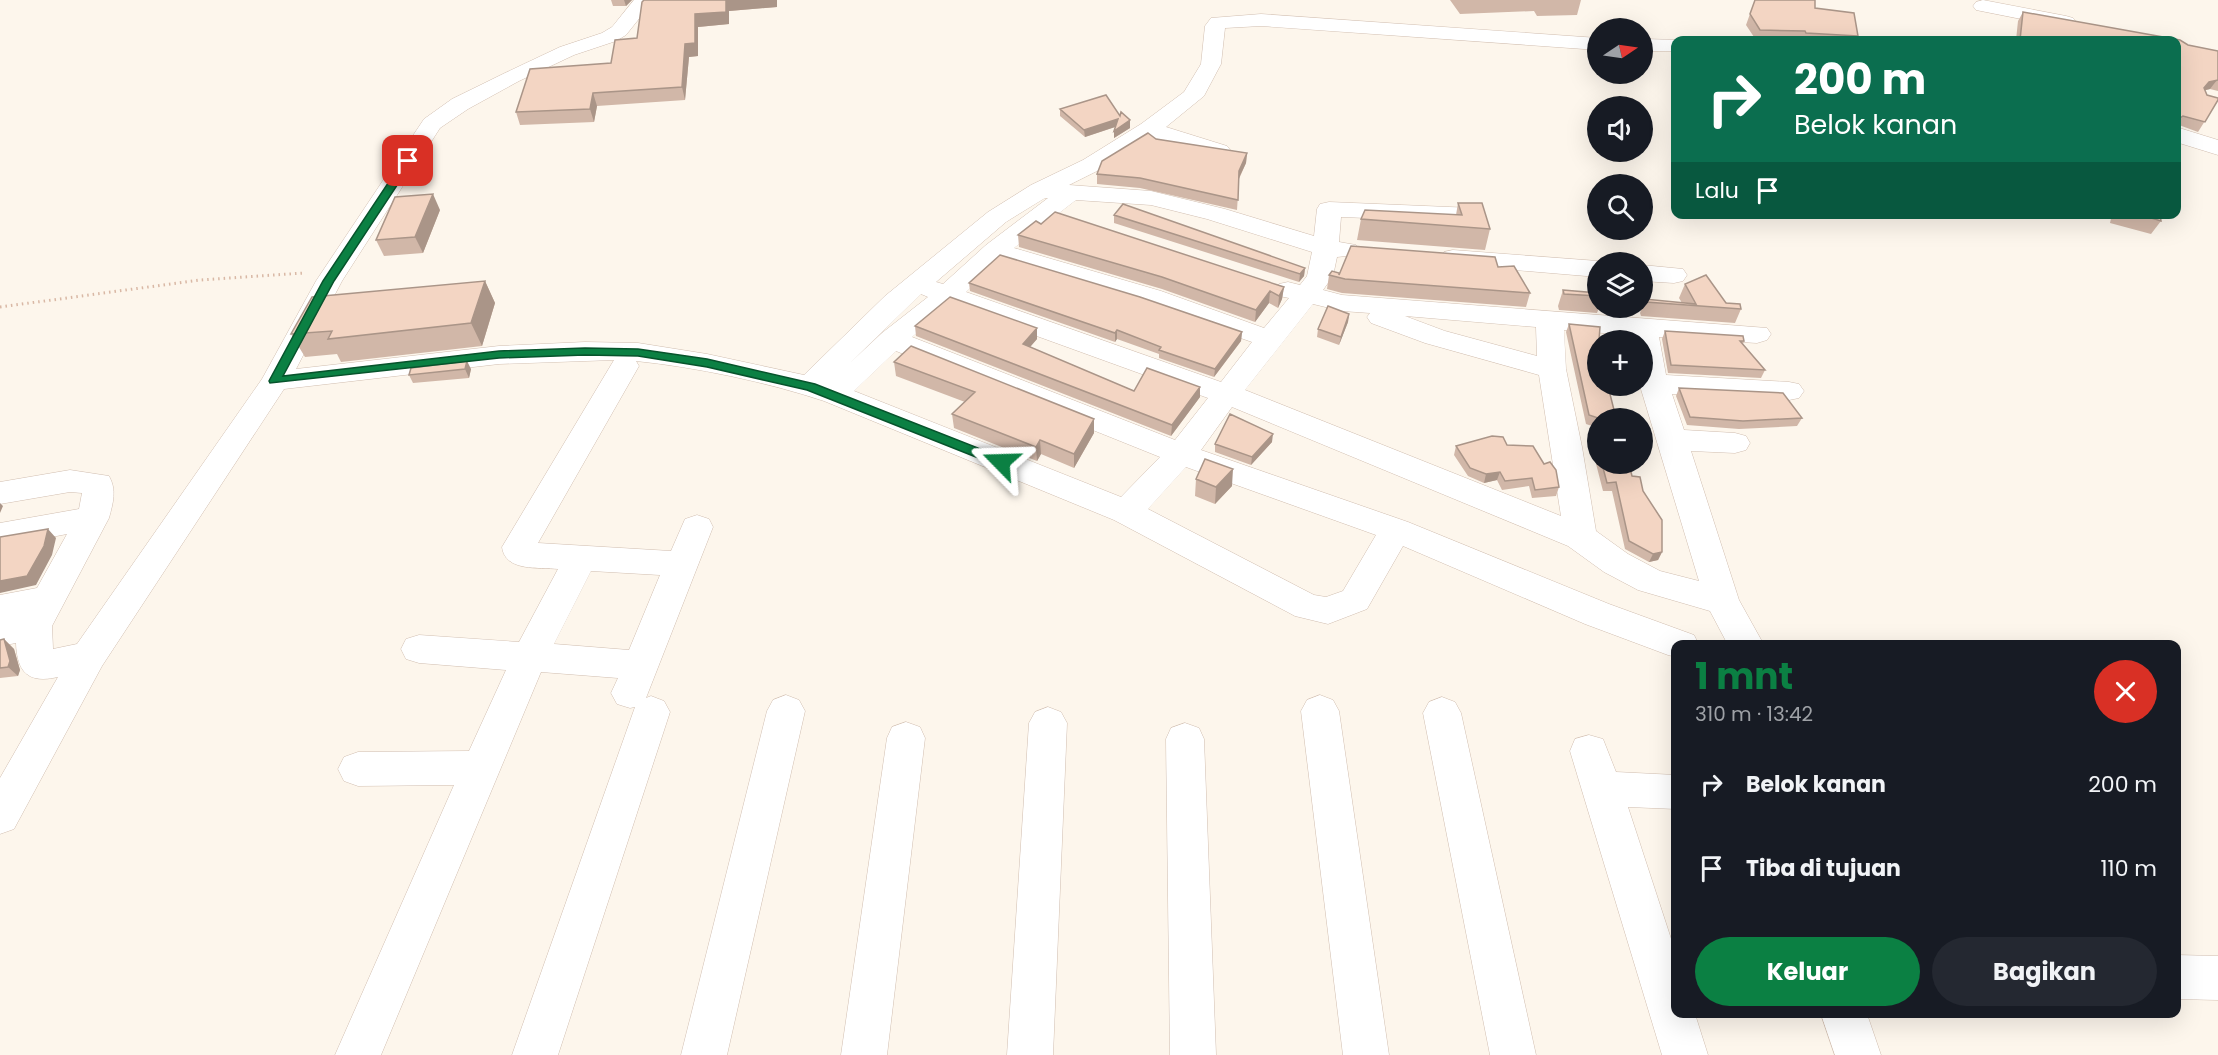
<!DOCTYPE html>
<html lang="id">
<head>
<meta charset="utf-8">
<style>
	body { margin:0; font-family:Poppins,sans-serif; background:#242831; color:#f1f3f6; height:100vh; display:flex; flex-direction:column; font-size:22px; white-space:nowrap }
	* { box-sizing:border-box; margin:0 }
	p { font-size:20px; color:#9ea1a6 }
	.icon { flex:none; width:33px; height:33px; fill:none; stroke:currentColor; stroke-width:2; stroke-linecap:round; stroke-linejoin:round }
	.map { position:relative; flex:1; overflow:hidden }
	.details { position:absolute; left:1671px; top:640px; width:510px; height:378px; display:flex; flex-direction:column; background:#171b24; border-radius:12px; box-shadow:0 6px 24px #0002 }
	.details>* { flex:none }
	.top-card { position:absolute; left:1671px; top:36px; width:510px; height:183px; border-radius:12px; box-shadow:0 6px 24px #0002; background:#0b6e4f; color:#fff; overflow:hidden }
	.needle { width:39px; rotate:77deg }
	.controls { position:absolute; left:1587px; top:18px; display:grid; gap:12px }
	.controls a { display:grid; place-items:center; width:66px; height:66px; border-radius:50%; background:#171b24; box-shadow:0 6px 24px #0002; font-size:30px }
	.pin { position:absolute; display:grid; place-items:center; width:51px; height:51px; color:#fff; margin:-26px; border-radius:12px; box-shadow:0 3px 9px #0006 }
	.me { position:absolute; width:66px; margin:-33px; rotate:292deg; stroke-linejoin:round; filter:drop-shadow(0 0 4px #0008) }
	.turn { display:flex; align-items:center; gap:21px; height:126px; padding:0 24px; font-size:27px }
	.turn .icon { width:78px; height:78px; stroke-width:2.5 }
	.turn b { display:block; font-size:42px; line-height:51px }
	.then { display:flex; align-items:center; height:57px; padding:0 24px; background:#0003; gap:12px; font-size:22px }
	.round { display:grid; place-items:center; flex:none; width:63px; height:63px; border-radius:32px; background:#242831 }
	.head { display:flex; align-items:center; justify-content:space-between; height:102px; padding:0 24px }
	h1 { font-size:36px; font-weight:700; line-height:45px; color:#0b8043 }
	.cta { display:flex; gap:12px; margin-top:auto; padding:12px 24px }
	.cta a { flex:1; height:69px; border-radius:36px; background:#0b8043; color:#fff; font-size:24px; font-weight:700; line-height:69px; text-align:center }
	.cta a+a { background:#242831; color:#f1f3f6 }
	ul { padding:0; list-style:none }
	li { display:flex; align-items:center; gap:18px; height:84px; padding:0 24px }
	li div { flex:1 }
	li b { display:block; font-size:22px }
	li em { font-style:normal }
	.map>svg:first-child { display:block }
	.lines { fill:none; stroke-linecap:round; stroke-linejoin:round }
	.minor-casing { stroke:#d1beb0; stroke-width:1 }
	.path { stroke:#d9b8a5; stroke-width:3; stroke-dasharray:1.5 4; stroke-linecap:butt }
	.minor { fill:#fff; fill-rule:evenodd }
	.wall { fill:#d1b7a8 }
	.shaded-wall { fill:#aa9588 }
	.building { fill:#f3d5c3; stroke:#aa9588; stroke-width:1.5 }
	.route { fill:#0b8043; stroke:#07532c; stroke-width:1.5 }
</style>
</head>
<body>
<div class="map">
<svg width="2218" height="1055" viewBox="0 0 2218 1055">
	<rect width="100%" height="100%" fill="#fdf6ec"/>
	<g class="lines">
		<g class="minor-casing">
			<path id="minor" d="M634 0H654L626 35 616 41 574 55 519 81 468 109 440 128 342 281 296 369 499 346 585 342 638 343 707 354 804 375 885 296 988 212 1031 185 1083 160 1141 124 1184 92 1201 64 1205 26 1211 18 1261 14 1598 38V50L1261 26 1225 28 1221 64 1204 96 1166 127 1227 146 1231 151 1227 156 1219 158 1152 137 1099 170 1069 185 1151 191 1225 209 1314 236 1317 209 1320 204 1329 202 1473 208 1482 210 1485 215 1482 220 1473 222 1341 217 1339 242 1356 245 1360 250 1356 255 1337 257 1333 276 1323 290 1342 295 1767 328 1771 334 1767 340 1757 343 1659 337 1666 375 1789 382 1799 384 1804 391 1799 398 1789 400 1672 394 1684 430 1735 433 1746 436 1750 443 1746 450 1735 453 1691 451 1739 600 1764 645H1728L1710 611 1638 590 1604 572 1568 546 1232 407 1201 450 1408 522 1609 604 1694 635 1699 645H1676V657L1668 655 1585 624 1403 546 1367 609 1328 624 1295 616 1114 520 824 401C767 382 695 367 636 361L639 366 538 543 671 551 685 519 697 515 709 519 713 527 646 698 651 696 664 701 670 712 558 1055H512L635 707 630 708 617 704 611 693 618 678 541 672 381 1055H335L454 785 358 786 344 781 338 769 344 757 358 752 469 751 506 670 419 663 406 659 401 649 406 639 419 635 519 642 558 569C539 567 505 572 502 547L614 360 499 364 284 389 102 666 14 829 0 834V778L58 677C28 684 17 672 16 643L0 646V595L37 588 67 534 0 547V523L79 509 82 493 70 492 0 504V482L70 470 109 476C117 490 113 503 109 518L52 626 53 649 77 644 262 379 316 281 424 119 452 99 505 73 560 47 602 33 612 27ZM1045 198H1048L986 245 943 284 936 282 1006 222ZM1076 200 1151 205 1207 219 1312 252 1307 276 1300 285 1288 282 1279 284 1275 290 1279 296 1289 298 1264 328 1161 291 1014 248ZM1000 260 1141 303 1252 342 1221 382 966 292ZM921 294 928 297 882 333 850 363ZM1313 304 1342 311 1370 313 1367 317 1371 323 1425 343 1539 375 1561 516 1245 390ZM951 305 1208 398 1175 440 912 337ZM1405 316 1536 327 1537 356 1445 331ZM1564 330 1630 335 1631 340H1642V386H1640L1699 581 1660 571 1628 554 1596 531 1582 447 1566 369ZM896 351 1160 457 1121 497 854 391ZM1186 467 1376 535 1343 591 1326 597 1314 595 1148 509ZM591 571 660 575 629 650 554 644Z
				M1983 0 2066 16 2073 18 2076 22 2073 26 2066 28 1976 10 1973 6 1976 2Z
				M1642 39 1682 40H1676V51H1642Z
				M2176 127 2218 140V155L2176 142Z
				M1453 250 1598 261 1603 262H1598V277L1444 264 1440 258 1444 252Z
				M1642 265 1683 269 1687 275 1683 281 1674 283 1642 281Z
				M786 695 799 700 805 711 727 1055H681L767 711 773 700Z
				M1320 695 1333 700 1339 711 1389 1055H1343L1301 711 1307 700Z
				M1442 697 1455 702 1461 713 1536 1055H1490L1423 713 1429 702Z
				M1048 707 1061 712 1067 723 1053 1055H1007L1029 723 1035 712Z
				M906 722 920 727 925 738 887 1055H841L887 738 892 727Z
				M1185 723 1199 728 1204 739 1216 1055H1170L1166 739 1171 728Z
				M1589 735 1603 739 1616 772 1676 775V809L1628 807 1676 954V1014H1695L1708 1055H1662L1570 751 1575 739Z
				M2176 955 2218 956V1000L2176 999Z
				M1821 1014H1867L1881 1055H1835Z"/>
		</g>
		<path class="path" d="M0 307 200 280 304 273"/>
		<use href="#minor" class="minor"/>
	</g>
	<path class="wall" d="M611 0H632L626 6H613Z
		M1450 0H1581L1577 15 1537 16 1534 11 1460 14Z
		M1755 0 1815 8 1858 36 1856 40H1756L1746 25Z
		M642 2 777 7 729 11V24L698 27V56L689 57 685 100 597 106 594 122 520 125 516 112 611 63 637 38Z
		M2023 12 2180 40 2188 45 2218 51V91L2210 89 2205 90 2207 95 2218 98V100L2198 132 2179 125 2176 128V40H2016L2018 21Z
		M1060 109 1120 116 1130 128 1114 138V131L1115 127 1085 137 1060 116Z
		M1156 139 1247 153 1246 163 1239 179 1237 210 1140 188 1097 184V174Z
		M1458 203 1490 229 1485 250 1357 240 1361 219 1456 215Z
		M440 210 423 253 384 256 376 240Z
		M2112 214H2160L2161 221 2151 234 2110 223Z
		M1114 215 1305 268 1304 276 1299 282 1114 223Z
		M1041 224 1284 287 1282 299 1278 308 1269 303 1255 322 1162 289 1019 247 1018 235Z
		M1498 267 1530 293 1526 307 1342 293 1327 289 1329 275 1339 273Z
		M485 281 495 303 482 346 341 362 337 354 305 357 291 334Z
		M969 283 1242 332 1241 341 1214 377 1159 358V354L1117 339 1115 342 970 291Z
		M1685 284 1741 309 1735 323 1641 316 1640 313 1645 299 1682 303 1679 298Z
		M1563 290 1598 293V308H1599L1597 313 1559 310 1558 306Z
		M1349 314 1348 322 1339 345 1317 337 1318 329Z
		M1569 324 1598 340V428L1586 424 1566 332Z
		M915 326 1037 339 1030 347 1134 391 1200 397 1171 436 916 336Z
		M1665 331 1744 341 1743 344 1765 370 1761 378 1668 373 1662 339Z
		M894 362 1094 433 1074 468 1041 454 1037 461 954 428 952 414 965 402 896 376Z
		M411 368 471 369 469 378 413 383 409 375Z
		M1679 388 1802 418 1797 426 1739 429 1687 425 1676 396Z
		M1272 442 1251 465 1215 452V444Z
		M1456 446 1544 464 1559 487 1556 496 1532 498 1529 486 1502 490 1497 480 1484 483 1468 476 1454 455Z
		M1598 448V464H1629L1632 476 1643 491 1662 552 1658 560 1649 562 1625 549 1612 491H1603L1594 456Z
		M1196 479 1232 486 1215 504 1195 496Z
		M4 639 14 649 20 670 18 676 0 678V640Z"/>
	<path class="shaded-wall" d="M624 0H632L626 6Z
		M726 0H777V7L729 11V24L698 27V56L689 57 685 100 682 87 685 44 695 14Z
		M2217 80 2210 89 2202 91 2209 82Z
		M593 93 597 106 594 122 590 109Z
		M1118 119V126L1085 137 1084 130Z
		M1130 120V128L1114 138V131Z
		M1247 153 1246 163 1238 180 1239 171Z
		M433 194 440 210 423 253 415 237Z
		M1305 268 1304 276 1299 282 1300 274Z
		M485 281 495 303 482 346 471 323Z
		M1284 287 1282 299 1278 308 1279 296Z
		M1270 291 1269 303 1255 322 1256 310Z
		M1349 314 1348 322 1339 345 1341 337Z
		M1037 328V339L1023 355V344Z
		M1117 330V339L1115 342V333Z
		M1242 332 1241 341 1214 377 1215 369Z
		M467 361 471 369 469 378 465 369Z
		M1200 387V397L1171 436 1172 425Z
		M1094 419V433L1074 468V454Z
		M1273 434 1272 442 1251 465 1252 457Z
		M1040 440 1041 454 1037 461 1036 447Z
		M1233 469 1232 486 1215 504 1216 487Z
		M1500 472 1497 480 1484 483 1486 474Z
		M0 503 3 506 0 513Z
		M48 529 56 538 52 555 36 585 0 593V581Z
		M1662 552 1658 560 1649 562 1653 554Z
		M4 639 14 649 20 670 18 676 8 667Z"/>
	<path class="building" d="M644 0H726V12L695 14V43L685 44 682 87 593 93 590 109 516 112 530 69 611 63 615 40 637 38 642 2Z
		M1755 0H1815V8L1854 13 1858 36 1806 33 1805 31 1760 30 1750 14Z
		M2023 12 2180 40 2188 45 2218 51V80L2209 82 2204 88 2207 95 2218 98V100L2205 122 2183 116 2180 118V123L2176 122V40H2020Z
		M1106 95 1120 116 1121 112 1130 120 1114 131 1118 119 1084 130 1060 109Z
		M1148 133 1156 139 1247 153 1239 171 1238 200 1140 178 1097 174 1102 161Z
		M433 194 415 237 376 240 395 197Z
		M1458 203H1482L1490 229 1361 219 1365 210 1462 215Z
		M1123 204 1305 268 1300 274 1114 215Z
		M1055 212 1284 287 1279 296 1270 291 1256 310 1162 277 1018 235 1036 221 1041 224Z
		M2138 214H2160L2161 221Z
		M1351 246 1495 257 1498 267 1514 266 1530 293 1345 279 1329 275 1332 271 1339 273V275Z
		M1000 255 1140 297 1242 332 1215 369 1159 350 1161 347 1117 330 1115 333 969 283Z
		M1706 275 1726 303 1740 304 1741 309 1646 302 1645 299 1696 304 1685 284Z
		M485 281 471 323 328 339 332 331 291 334 312 297Z
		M1563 290 1598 293V296L1564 294Z
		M950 297 1037 328 1023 344 1134 391 1147 368 1200 387 1172 425 915 326Z
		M1328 306 1349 314 1341 337 1318 329Z
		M1569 324 1600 327 1599 340H1598V386H1608L1616 418H1598L1589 415Z
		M1665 331 1743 336 1744 341H1740L1765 370 1671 365Z
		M911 346 1094 419 1074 454 1040 440 1036 447 952 414 975 392 894 362Z
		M467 361 465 369 409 375 411 368Z
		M1679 388 1783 393 1802 418 1743 421 1690 417Z
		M1230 414 1273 434 1252 457 1215 444Z
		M1492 436 1503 437 1507 445 1533 446 1544 464 1550 462 1556 470 1559 487 1535 490 1532 478 1505 481 1500 472 1486 474 1470 468 1456 446Z
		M1205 459 1233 469 1216 487 1196 479Z
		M1602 464H1629L1632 476 1640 477 1643 491 1662 520V552L1653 554 1629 541 1616 482 1607 483Z
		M48 529 44 546 27 576 0 581V537Z
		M4 639 10 661 8 667 0 668V640Z"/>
	<path class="route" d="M404 159 413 161 334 281 283 376 499 351 585 348 638 349 707 359 815 384 1006 459 1007 462 1001 466 996 465 807 390 707 367 638 356 585 355 499 358 270 383 269 381 323 281Z"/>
</svg>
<div class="controls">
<a><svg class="needle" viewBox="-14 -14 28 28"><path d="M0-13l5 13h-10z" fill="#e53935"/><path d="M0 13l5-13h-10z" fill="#9ea1a6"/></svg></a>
<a><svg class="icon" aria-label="sound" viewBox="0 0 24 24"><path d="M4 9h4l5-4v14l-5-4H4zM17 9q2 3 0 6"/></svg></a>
<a><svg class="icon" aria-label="search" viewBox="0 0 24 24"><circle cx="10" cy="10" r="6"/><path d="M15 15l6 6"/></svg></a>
<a><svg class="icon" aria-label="layers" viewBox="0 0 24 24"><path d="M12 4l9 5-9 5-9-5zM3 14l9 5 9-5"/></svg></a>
<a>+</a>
<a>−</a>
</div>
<div class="pin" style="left:408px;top:161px;background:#d93025"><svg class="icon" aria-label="arrive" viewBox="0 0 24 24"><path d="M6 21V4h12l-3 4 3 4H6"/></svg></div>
<svg class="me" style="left:1001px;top:462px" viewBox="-20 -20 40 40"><path d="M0-17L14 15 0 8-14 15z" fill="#0b8043" stroke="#fff" stroke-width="4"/></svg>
<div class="top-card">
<div class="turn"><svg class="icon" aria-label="right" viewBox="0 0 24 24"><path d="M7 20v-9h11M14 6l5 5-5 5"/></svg><div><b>200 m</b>Belok kanan</div></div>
<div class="then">Lalu<svg class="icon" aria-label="arrive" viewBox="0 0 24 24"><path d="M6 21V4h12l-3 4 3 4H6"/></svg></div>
</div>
<section class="details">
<div class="head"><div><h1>1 mnt</h1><p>310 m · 13:42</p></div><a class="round" style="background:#d93025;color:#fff"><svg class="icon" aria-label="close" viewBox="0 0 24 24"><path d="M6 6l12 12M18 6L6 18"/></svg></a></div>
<ul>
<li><svg class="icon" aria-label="right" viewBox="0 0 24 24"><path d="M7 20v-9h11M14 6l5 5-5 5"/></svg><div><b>Belok kanan</b></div><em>200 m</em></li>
<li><svg class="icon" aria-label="arrive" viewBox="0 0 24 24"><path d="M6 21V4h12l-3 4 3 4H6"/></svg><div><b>Tiba di tujuan</b></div><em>110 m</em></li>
</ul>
<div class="cta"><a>Keluar</a><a>Bagikan</a></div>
</section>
</div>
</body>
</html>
